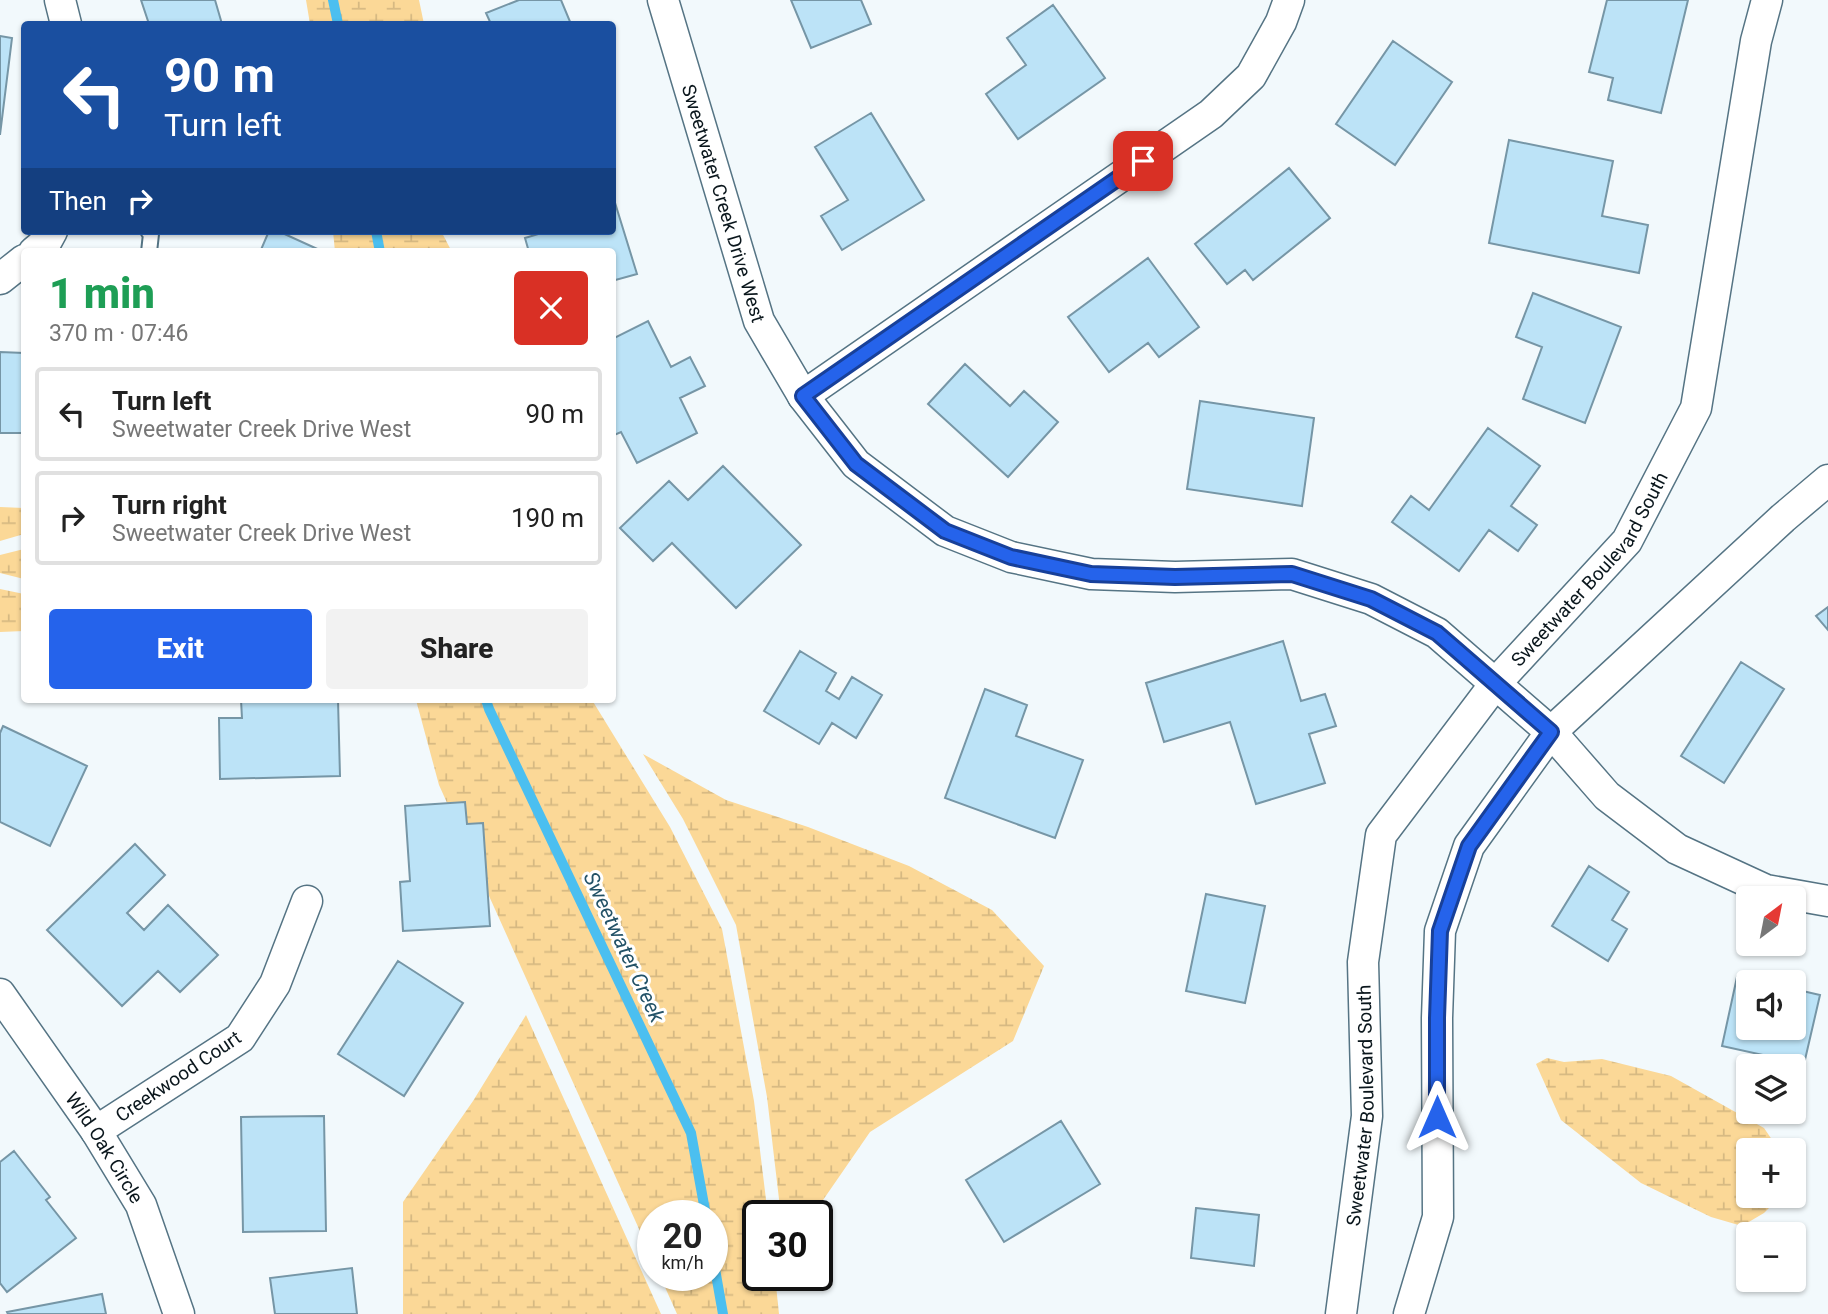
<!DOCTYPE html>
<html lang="en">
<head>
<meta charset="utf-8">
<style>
	body { margin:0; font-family:Roboto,sans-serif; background:#f2f2f2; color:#222; height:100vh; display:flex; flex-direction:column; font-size:26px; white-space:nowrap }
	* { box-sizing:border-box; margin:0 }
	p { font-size:23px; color:#767676 }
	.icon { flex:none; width:38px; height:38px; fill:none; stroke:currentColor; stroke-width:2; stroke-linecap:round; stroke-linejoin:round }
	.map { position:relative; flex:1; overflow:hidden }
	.side { position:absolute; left:21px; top:248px; width:595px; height:455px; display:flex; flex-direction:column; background:#fff; border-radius:7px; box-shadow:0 2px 5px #0004 }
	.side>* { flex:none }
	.hud { position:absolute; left:21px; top:21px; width:595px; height:214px; border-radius:7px; box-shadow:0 2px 5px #0004; background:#1a4fa0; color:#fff; overflow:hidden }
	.needle { width:46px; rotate:32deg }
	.tools { position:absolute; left:1736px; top:886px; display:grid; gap:14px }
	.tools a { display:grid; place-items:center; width:70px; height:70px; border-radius:7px; background:#fff; box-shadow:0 2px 5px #0004; font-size:35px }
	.speed { position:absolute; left:637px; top:1200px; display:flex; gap:14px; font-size:35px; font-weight:700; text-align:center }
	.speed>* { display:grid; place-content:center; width:91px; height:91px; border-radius:50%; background:#fff; box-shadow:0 2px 5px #0004; line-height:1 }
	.speed small { font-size:18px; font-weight:400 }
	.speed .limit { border:4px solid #111; border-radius:10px; background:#fff; color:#111 }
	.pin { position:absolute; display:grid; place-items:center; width:60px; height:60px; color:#fff; margin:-30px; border-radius:14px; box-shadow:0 4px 10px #0006 }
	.me { position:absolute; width:77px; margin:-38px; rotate:0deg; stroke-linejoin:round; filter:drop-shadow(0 0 5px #0008) }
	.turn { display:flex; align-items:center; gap:24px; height:147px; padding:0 28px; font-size:32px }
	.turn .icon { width:91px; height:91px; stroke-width:2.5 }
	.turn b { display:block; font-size:49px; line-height:60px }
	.then { display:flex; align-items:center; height:66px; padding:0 28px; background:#0003; gap:14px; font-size:26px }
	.round { display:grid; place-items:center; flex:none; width:74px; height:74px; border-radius:7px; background:#f2f2f2 }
	.head { display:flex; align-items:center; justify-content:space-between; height:119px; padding:0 28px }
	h1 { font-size:42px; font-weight:800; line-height:52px; color:#1e9e55 }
	.button { display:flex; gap:14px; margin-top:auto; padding:14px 28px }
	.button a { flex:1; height:80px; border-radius:7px; background:#2563eb; color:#fff; font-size:28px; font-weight:800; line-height:80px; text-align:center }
	.button a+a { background:#f2f2f2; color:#222 }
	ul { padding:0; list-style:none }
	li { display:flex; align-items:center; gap:21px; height:94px; margin:0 14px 10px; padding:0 14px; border:4px solid #e0e0e0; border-radius:7px }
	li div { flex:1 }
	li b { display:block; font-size:26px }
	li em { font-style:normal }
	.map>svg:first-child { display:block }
	.wetland { fill:url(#wetland-marsh) }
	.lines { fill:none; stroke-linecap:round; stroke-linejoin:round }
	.stream { stroke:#4bbff0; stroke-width:10 }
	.building { fill:#bce3f7; stroke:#7696a6; stroke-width:2 }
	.service-casing { stroke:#557484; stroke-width:18 }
	.minor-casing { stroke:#557484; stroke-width:33 }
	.service { stroke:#fff; stroke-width:14 }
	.minor { stroke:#fff; stroke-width:30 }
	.route-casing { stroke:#184099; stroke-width:18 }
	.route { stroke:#2563eb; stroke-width:12 }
	.labels { text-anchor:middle; stroke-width:6; stroke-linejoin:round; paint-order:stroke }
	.street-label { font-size:19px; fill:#0a161c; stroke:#fff }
	.water-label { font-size:21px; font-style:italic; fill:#235267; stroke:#fff }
</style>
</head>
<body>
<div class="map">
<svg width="1828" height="1314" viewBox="0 0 1828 1314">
	<defs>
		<pattern id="wetland-marsh" width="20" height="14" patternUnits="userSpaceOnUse" patternTransform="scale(1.75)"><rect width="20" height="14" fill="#fbd897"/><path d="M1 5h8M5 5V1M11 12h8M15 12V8" fill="none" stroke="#d6b982"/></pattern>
	</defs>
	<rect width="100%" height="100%" fill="#f2f9fc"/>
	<path class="wetland" d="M306 0H419L424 24H310Z
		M333 231H441L452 252H335Z
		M0 507 24 508V534L0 541Z
		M24 549V579L0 573V555Z
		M0 589 24 594V631L0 632Z
		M416 700H592L670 827 722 929 754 1101 768 1216H758V1276H775L779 1314H677L660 1276H712V1216H653V1260L439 785Z
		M643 754 726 800 808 827 909 866 992 910 1044 966 1013 1041 870 1132 812 1216H781L767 1097 736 925 683 819Z
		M526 1015 656 1303 661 1314H403V1202L473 1101Z
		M1547 1058 1564 1062 1602 1059 1671 1076 1764 1128 1779 1150H1748V1195H1782L1764 1213 1742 1226 1711 1217 1641 1183 1561 1120 1536 1064Z"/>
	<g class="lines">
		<path class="stream" d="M333 0 338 24
			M376 231 380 252
			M486 700 489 709 691 1133 706 1216
			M712 1252 723 1314"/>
	</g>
	<path class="building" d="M141 0H215L222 24H149Z
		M519 0H561L571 24H491L486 13Z
		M791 0H861L871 24 811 48Z
		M1607 0H1688L1661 113 1608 100 1613 78 1589 72Z
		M1053 5 1105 78 1018 139 986 94 1026 65 1007 38Z
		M0 36 12 38 0 135Z
		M1393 41 1452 82 1395 165 1336 124Z
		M871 113 924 200 842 250 821 216 848 200 815 147Z
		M1509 140 1613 161 1602 216 1648 225 1639 273 1489 243Z
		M1289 168 1330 218 1253 280 1245 270 1227 284 1195 244Z
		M612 193 637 274 612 281V252H529L525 238 542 233 541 231H612Z
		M269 231H278L324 252H260Z
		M1148 258 1199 327 1159 357 1148 343 1109 372 1068 317Z
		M1533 293 1621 327 1585 423 1523 399 1542 347 1516 337Z
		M648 321 671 367 690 357 705 386 680 398 697 433 637 463 621 432 612 436V339Z
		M0 352 24 353V433H0Z
		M965 364 1010 406 1024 391 1058 422 1008 477 928 404Z
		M1200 401 1314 418 1302 506 1187 489Z
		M1488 428 1540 466 1511 506 1537 525 1518 551 1489 530 1459 571 1392 522 1411 496 1429 510Z
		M723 466 801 545 736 608 672 543 653 561 620 528 669 481 688 500Z
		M1828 607V630L1816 616Z
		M1283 641 1301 701 1325 694 1336 726 1309 734 1325 783 1256 804 1230 722 1164 742 1146 683Z
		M800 651 836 673 826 691 839 699 852 677 882 695 856 738 832 723 819 744 764 711Z
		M1741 662 1784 689 1724 783 1681 756Z
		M985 689 1027 705 1016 736 1083 760 1055 838 945 798Z
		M241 700H338L340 776 220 779 219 718H242Z
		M3 726 87 766 50 846 0 822V733Z
		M465 802 467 824 483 823 490 926 403 931 400 882 410 881 405 806Z
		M135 844 165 875 127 913 144 930 168 905 218 955 180 992 158 971 122 1006 47 930Z
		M1589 866 1629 892 1612 920 1627 929 1608 961 1552 926Z
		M1206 894 1265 906 1245 1003 1186 991Z
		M398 961 463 1003 404 1096 338 1054Z
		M1737 977 1761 982H1748V1027H1794V989L1820 995 1804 1064 1722 1046Z
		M324 1116 326 1231 243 1232 241 1117Z
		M1061 1121 1100 1184 1004 1242 966 1180Z
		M14 1151 50 1197 46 1200 76 1238 7 1292 0 1283V1162Z
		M1196 1208 1259 1215 1254 1266 1191 1258Z
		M352 1268 357 1314H275L270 1278Z
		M102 1294 106 1314H8L7 1312Z"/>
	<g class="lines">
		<g class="service-casing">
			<path id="service" d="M148 231 151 234 149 252"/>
		</g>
		<g class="minor-casing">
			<g id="minor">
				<path d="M60 0 66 24"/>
				<path id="s1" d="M663 0 759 321 803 396 856 464 945 531 1011 557 1091 574 1175 577 1292 574 1371 599 1437 633 1551 732 1607 796 1677 849 1766 890 1828 901"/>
				<path d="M34 252 46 242 52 231"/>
				<path d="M0 279 24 260"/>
				<path d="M803 396 1211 114 1251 76 1281 22 1289 0"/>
				<path id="s2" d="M0 994 96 1131 141 1205 179 1314"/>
				<path d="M96 1131 240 1038 275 984 307 901"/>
				<path id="s3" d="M1341 1314 1367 1116 1363 962 1381 835 1495 684 1627 541 1696 408 1756 41 1767 0"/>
				<path d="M1409 1314 1438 1217 1437 1018 1440 931 1469 846 1551 732 1783 518 1828 480"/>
			</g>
		</g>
		<use href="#service" class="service"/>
		<use href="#minor" class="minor"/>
	</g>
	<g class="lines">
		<g class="route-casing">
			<path id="route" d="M1143 161 803 396 856 464 945 531 1011 557 1091 574 1175 577 1292 574 1371 599 1437 633 1551 732 1469 846 1440 931 1437 1018V1117"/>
		</g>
		<use href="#route" class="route"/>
	</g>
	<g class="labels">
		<g class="street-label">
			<text dy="7" stroke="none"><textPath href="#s1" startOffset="212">Sweetwater Creek Drive West</textPath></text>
			<text dy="7" stroke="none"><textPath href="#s3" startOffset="821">Sweetwater Boulevard South</textPath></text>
			<text transform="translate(178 1076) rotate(-34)" y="7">Creekwood Court</text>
			<text dy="7" stroke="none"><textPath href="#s3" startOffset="210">Sweetwater Boulevard South</textPath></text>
			<text dy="7" stroke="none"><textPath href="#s2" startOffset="186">Wild Oak Circle</textPath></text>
		</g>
		<g class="water-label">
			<text transform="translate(624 947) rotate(65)" y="7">Sweetwater Creek</text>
		</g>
	</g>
</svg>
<div class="tools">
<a><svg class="needle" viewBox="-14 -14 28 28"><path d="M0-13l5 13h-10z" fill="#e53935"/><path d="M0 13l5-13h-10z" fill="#767676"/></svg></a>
<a><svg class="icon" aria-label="sound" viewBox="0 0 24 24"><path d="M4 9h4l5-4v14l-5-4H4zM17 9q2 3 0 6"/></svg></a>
<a><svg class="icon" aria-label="layers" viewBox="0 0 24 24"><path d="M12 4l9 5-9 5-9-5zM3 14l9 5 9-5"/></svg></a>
<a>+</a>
<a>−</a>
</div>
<div class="speed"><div>20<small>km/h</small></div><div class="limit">30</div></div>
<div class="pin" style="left:1143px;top:161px;background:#d93025"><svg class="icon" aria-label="arrive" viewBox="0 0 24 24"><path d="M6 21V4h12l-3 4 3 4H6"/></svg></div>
<svg class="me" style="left:1437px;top:1117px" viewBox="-20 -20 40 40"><path d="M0-17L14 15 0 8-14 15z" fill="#2563eb" stroke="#fff" stroke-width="4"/></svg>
<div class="hud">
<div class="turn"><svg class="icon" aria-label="left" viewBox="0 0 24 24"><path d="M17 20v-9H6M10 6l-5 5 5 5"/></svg><div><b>90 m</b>Turn left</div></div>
<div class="then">Then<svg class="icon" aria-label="right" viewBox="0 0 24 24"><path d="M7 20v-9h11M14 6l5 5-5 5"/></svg></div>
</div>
<section class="side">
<div class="head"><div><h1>1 min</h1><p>370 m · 07:46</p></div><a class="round" style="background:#d93025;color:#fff"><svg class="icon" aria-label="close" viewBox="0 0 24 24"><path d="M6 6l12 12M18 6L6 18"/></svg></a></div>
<ul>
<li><svg class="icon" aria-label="left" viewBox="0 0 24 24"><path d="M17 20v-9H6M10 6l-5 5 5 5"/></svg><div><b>Turn left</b><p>Sweetwater Creek Drive West</p></div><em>90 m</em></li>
<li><svg class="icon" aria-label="right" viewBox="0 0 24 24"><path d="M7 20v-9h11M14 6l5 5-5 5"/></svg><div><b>Turn right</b><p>Sweetwater Creek Drive West</p></div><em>190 m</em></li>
</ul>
<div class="button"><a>Exit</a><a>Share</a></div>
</section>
</div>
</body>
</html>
